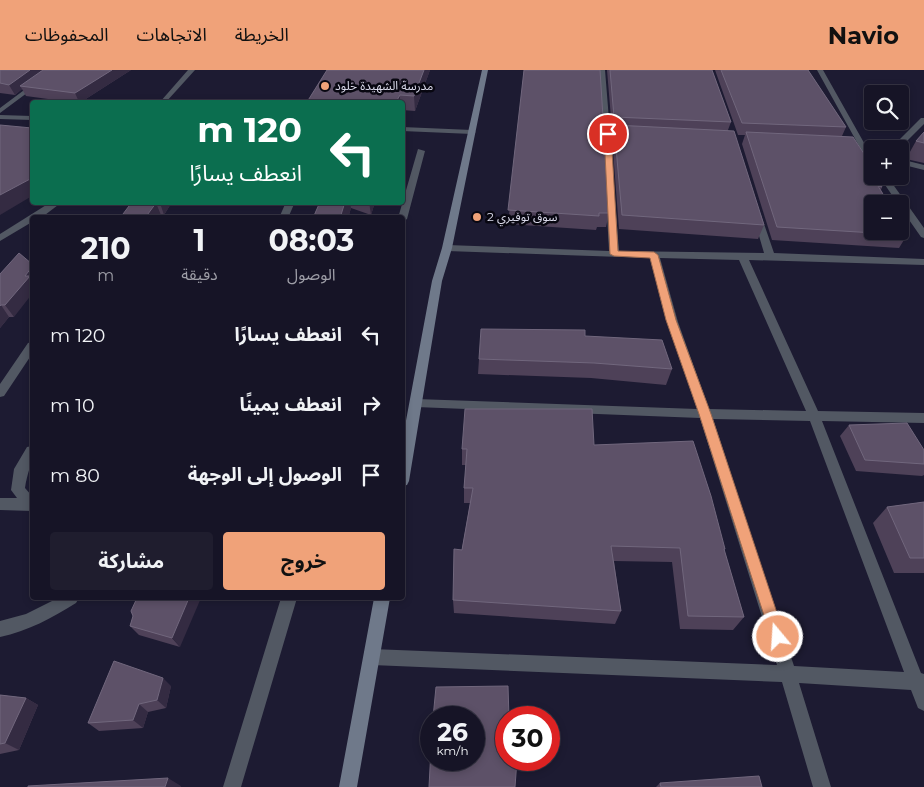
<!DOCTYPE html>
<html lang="ar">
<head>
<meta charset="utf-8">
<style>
	body { margin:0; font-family:Montserrat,"Noto Sans Arabic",sans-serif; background:#1f1d2e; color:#f1f3f6; direction:rtl; height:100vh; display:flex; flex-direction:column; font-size:19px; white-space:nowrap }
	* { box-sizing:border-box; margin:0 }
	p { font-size:16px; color:#9e9ea7 }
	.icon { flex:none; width:28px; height:28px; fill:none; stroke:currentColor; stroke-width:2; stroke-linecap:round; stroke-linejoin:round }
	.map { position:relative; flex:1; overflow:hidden; direction:ltr }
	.drawer { position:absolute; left:30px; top:145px; width:375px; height:385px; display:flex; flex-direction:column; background:#161426; border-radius:5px; box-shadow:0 2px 8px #0003,0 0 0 1px #353343; direction:rtl }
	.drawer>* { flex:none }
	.top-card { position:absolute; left:30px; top:30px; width:375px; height:105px; border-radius:5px; box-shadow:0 2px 8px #0003,0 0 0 1px #353343; direction:rtl; background:#0b6e4f; color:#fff; overflow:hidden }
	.tools { position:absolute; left:864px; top:15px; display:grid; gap:10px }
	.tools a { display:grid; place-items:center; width:45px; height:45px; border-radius:5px; background:#161426; box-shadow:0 2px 8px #0003,0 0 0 1px #353343; font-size:25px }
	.speed { position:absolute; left:420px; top:636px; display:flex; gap:10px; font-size:25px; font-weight:700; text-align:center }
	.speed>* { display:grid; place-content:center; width:65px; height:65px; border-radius:50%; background:#161426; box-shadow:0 2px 8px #0003,0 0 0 1px #353343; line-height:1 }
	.speed small { font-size:12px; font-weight:400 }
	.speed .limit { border:8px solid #d22; background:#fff; color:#111 }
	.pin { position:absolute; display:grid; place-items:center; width:42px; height:42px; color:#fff; margin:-21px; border:2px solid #fff; border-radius:50%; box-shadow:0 1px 5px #0007 }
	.me { position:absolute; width:55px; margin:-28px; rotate:342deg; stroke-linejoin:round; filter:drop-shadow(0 0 4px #0008) }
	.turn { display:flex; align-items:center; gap:18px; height:105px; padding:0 20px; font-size:22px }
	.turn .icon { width:65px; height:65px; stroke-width:2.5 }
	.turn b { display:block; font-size:35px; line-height:42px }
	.eta { display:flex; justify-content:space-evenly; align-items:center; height:85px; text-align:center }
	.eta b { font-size:30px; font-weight:700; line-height:35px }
	.primary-button { display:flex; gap:10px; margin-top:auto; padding:10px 20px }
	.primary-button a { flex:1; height:58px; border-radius:5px; background:#f0a279; color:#111; font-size:20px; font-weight:700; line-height:58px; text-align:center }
	.primary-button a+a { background:#1f1d2e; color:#f1f3f6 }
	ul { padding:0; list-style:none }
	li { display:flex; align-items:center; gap:15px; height:70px; padding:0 20px }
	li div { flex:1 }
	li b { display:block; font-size:19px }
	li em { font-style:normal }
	header { display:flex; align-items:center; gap:30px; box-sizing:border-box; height:70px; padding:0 25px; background:#f0a279; color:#111 }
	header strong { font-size:24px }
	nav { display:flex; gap:28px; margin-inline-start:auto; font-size:18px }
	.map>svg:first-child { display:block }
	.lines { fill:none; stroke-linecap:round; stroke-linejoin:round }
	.lane { fill:#525863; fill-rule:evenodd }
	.street { fill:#525863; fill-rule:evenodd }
	.secondary { fill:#6f798a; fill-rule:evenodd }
	.wall { fill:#4e4158 }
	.shaded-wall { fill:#342b42 }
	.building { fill:#5d5168; stroke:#71677d }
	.route { fill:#f0a279; stroke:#9c694f }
	.poi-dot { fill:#f0a279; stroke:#080711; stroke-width:2 }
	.labels { text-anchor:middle; stroke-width:5; stroke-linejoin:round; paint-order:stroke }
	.far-poi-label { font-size:12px; fill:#dcdcec; stroke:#080711; text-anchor:start }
</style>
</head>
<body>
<header>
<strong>Navio</strong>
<nav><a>الخريطة</a><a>الاتجاهات</a><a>المحفوظات</a></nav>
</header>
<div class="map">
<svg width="924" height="717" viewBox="0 0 924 717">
	<rect width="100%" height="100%" fill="#1d1b32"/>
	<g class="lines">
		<path class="lane" d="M418 79 425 81 407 149 402 152V148H398Z
			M286 132H295L288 148H279Z
			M32 272V284L4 326 0 327V314L28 273Z
			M32 376C34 390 27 403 25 418L32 426V441L0 440V428H17L11 420 14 399 27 377Z
			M58 528H79L76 533C52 548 28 561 0 567V551L26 544Z
			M281 528H297L241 717H223Z"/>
		<path class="street" d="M51 0H58L0 43V38Z
			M188 0H195L166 32H160Z
			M599 0H605L610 62 629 63 633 65 629 67 610 66 619 181 764 183 753 145 757 142 761 145 774 183 924 189V195L749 190 818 341 924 343V353L822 351 921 603 924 604V641L918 638 911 620 799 613 831 717H813L782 612 372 595 366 593 364 587 366 581 372 579 777 595 700 348 416 337 410 333 416 329 697 339 668 252 650 188 447 181 442 178 447 175 609 181ZM660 188 739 190 806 341 709 339 678 252ZM713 349 810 351 904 602 794 596Z
			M817 0H823L872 87V94H869Z
			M0 45 32 46V50L0 49Z
			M921 48H924V54L899 79H890Z
			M402 57 472 60 476 62 472 64 402 61Z
			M900 89 924 95V100L900 94Z
			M879 106H887L924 158V168L921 167 900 137V134H898Z
			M51 132H62L41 148H32V152L0 171V164Z"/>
		<path class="secondary" d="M482 0H488L452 178 442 211 409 411 407 415 402 416V372L432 211 442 178Z
			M374 528H390L357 717H339Z"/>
	</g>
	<path class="wall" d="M0 0H131L81 32H70L26 26 22 19 15 25 0 23Z
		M430 0 415 41 402 40V32H307Z
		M524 0 609 143 606 157H597L596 160 508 154Z
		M607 0H712L731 52 728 60 764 155 758 169 619 159 612 68 613 60H612Z
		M715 0H808L846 57 842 66 872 106 882 117 881 120 907 165 899 178 772 170 742 74 745 65H738Z
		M924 62V93L906 89 916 71Z
		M172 132 164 145H161L131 135Z
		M320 132H375L371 145 351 138 348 148H313Z
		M0 204 14 247H9L0 258Z
		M585 266 672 299 666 315 591 308 478 304 479 289Z
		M849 355 924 380V405L922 406 856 401 840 366Z
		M594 375 725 479 724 480 744 547 733 560 680 559 672 492 614 491 621 541 615 554 454 543 453 530 470 433H464V418L466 395H462V379Z
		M924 432V503H894L873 453 887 437Z
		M137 528 180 577 139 565 130 556 133 546Z
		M171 616 166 638 148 642 143 658 99 661 88 653Z
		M0 625 26 628 38 635 19 680 0 684Z
		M660 713 762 717H656Z"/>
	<path class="shaded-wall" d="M30 0H48L20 16 22 19 15 25 9 15Z
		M112 0H131L81 32H79L75 23Z
		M424 0H430L415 41 414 26Z
		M400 25V32H396Z
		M32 108V126L0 145V125Z
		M160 132H172L164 145 160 133Z
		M345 132H350L351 138 348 148H340Z
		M369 132H375L371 145Z
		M156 133 161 145 159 148H145Z
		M32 197V224L14 247 5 235 25 206Z
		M1 235 9 247 0 258V236Z
		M189 528H201L180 577 172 568Z
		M163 608 171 616 166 638 157 630Z
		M26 628 38 635 19 680 5 673Z
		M139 634 148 642 143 658 133 650Z
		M168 708 181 716V717H165Z"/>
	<path class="building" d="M0 0H30L9 15 0 13Z
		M43 0H112L75 23 20 16Z
		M327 0H424L414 26 400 25 396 32H307Z
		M524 0H600L609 143H599V146L508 140Z
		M610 0H712L731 52 614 47Z
		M721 0H808L846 57 742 53Z
		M0 55 32 58V108L0 125Z
		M614 55 734 61 764 155 622 145Z
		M746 62 853 67 872 96V106H876L882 117 878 116 889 134H872V161H900V153L907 165 777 157Z
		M924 62V73L916 71Z
		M132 132H160V133H156L145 148H120Z
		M320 132H345L340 148H313Z
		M19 183 32 194V197L25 206H30L5 235H1L0 236V204Z
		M481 259 585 260V266L662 270 672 299 594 293 479 289Z
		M465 339H592L594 375 693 371 711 426 725 479H724L744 547 688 546 680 478 611 476 621 541 453 530 454 479 462 480 473 418H464L467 379H462Z
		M907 353 924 380V394L865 390 849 355Z
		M924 432V488H910L887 437Z
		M137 528H189L172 568 130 556 133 546 131 541Z
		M114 591 163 608 157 630 139 634 133 650 88 653Z
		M508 616 509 648H506V690H517L515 717H429L431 679V690H474V648H433L436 617Z
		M0 625 26 628 5 673 0 674Z
		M759 706 762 717H661L660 713Z
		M168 708 165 717H28V716Z"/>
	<path class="route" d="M608 61 611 64 618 181 654 182 658 185 676 250 711 344 785 567 783 572 778 574 773 572 771 567 699 344 666 250 650 188 614 186 610 184 604 64Z"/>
	<g class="poi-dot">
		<circle cx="325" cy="16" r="5"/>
		<circle cx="477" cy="147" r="5"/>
	</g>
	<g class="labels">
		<g class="far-poi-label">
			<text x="335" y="20">مدرسة الشهيدة خلود</text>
			<text x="487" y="151">سوق توفيري 2</text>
		</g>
	</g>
</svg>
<div class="tools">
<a><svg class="icon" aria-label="search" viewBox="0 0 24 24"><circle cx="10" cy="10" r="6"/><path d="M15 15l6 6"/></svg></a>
<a>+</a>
<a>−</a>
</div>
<div class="speed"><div>26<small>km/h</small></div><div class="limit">30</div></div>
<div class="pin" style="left:608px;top:64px;background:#d93025"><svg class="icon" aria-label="arrive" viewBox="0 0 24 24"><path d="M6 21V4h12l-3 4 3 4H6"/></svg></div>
<svg class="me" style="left:778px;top:567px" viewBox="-20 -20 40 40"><circle r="17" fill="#f0a279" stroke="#fff" stroke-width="3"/><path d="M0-11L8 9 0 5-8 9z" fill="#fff"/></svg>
<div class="top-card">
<div class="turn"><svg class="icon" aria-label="left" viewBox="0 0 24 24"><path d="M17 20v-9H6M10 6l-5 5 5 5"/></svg><div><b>120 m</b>انعطف يسارًا</div></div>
</div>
<section class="drawer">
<div class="eta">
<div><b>08:03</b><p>الوصول</p></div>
<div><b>1</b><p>دقيقة</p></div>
<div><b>210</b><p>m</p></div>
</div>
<ul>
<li><svg class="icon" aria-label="left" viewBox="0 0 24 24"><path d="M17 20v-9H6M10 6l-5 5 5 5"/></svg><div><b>انعطف يسارًا</b></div><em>120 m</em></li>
<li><svg class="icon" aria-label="right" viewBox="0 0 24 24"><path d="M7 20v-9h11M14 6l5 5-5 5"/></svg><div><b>انعطف يمينًا</b></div><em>10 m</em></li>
<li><svg class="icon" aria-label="arrive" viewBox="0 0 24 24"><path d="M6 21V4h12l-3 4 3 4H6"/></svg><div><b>الوصول إلى الوجهة</b></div><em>80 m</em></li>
</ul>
<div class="primary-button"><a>خروج</a><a>مشاركة</a></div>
</section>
</div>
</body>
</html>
